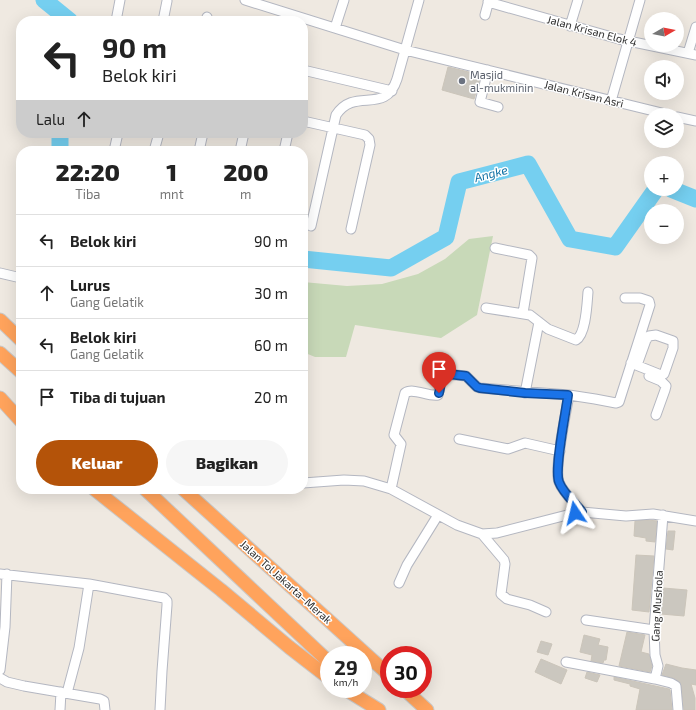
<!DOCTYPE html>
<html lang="id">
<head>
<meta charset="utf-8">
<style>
	body { margin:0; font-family:"Exo 2",sans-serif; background:#f6f6f6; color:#222; height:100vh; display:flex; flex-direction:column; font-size:15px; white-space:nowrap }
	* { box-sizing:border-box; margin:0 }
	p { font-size:13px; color:#767676 }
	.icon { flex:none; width:22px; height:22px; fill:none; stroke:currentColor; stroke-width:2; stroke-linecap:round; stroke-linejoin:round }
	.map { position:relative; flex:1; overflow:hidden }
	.panel { position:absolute; left:16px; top:146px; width:292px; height:348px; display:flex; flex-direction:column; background:#fff; border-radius:16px; box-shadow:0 4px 16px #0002 }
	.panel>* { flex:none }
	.hud { position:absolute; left:16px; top:16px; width:292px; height:122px; border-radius:16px; box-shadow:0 4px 16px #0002; background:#fff; color:#222; overflow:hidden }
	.needle { width:26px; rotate:81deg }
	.controls { position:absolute; left:644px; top:12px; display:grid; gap:8px }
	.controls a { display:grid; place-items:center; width:40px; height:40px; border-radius:50%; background:#fff; box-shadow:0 4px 16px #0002; font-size:20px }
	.speed { position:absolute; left:320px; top:646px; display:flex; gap:8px; font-size:20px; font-weight:700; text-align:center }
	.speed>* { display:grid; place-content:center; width:52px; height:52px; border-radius:50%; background:#fff; box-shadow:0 4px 16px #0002; line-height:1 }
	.speed small { font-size:10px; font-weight:400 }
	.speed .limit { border:6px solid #d22; background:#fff; color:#111 }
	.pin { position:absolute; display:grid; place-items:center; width:34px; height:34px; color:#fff; margin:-41px -17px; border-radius:50% 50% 50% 0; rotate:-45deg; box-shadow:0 0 4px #0007 }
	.pin .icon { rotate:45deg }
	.me { position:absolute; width:44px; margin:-22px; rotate:350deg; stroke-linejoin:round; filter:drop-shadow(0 0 3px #0008) }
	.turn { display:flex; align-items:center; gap:14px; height:84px; padding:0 20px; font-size:18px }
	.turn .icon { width:52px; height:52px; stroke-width:2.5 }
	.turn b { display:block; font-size:28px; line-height:34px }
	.then { display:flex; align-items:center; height:38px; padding:0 20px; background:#0003; gap:8px; font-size:15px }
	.eta { display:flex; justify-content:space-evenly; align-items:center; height:68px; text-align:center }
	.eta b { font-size:24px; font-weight:800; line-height:28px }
	.primary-button { display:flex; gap:8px; margin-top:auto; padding:8px 20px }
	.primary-button a { flex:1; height:46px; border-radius:24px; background:#b45309; color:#fff; font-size:16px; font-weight:800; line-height:46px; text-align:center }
	.primary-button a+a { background:#f6f6f6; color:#222 }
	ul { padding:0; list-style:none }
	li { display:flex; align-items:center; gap:12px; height:52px; padding:0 20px; border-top:1px solid #e0e0e0 }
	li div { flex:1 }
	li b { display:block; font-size:15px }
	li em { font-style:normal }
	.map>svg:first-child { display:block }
	.cemetery { fill:#c8d9b8 }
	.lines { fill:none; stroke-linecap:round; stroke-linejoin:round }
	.river { stroke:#75cff0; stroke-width:17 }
	.building { fill:#cbc7bf; stroke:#cbc5ba }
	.minor-casing { stroke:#b4b7c1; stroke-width:11 }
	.highway-casing { stroke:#c9c9c9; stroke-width:15 }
	.minor { stroke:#fff; stroke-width:9 }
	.highway { stroke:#ffa35c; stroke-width:13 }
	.route-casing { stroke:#114b97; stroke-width:10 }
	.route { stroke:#1a73e8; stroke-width:7 }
	.worship-dot { fill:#6b7280; stroke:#fff; stroke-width:1.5 }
	.labels { text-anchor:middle; stroke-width:3; stroke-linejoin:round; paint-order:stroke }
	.street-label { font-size:11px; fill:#2e2e2e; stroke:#fff }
	.worship-label { font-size:11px; fill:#5b616d; stroke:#fff; text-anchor:start }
	.water-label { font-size:12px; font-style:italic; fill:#0d6fa3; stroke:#fff }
</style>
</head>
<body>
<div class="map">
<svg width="696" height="710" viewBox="0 0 696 710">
	<rect width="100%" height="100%" fill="#efe9e1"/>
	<path class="cemetery" d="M493 236 477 315 441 338 355 325 346 357H315L303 352V282L347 286 382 284 418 274 445 259 469 239Z"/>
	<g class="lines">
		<path class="river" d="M44 0 70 21
			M60 133V150L61 151
			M671 189 696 199
			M303 259 391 268 446 237 459 182 528 164 570 239 615 247 656 189"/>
	</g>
	<path class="building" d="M448 67 481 75 474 99 442 90Z
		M648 520 657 521 655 542 646 541V538L634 536 635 521Z
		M668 531H675L673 550 666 549Z
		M636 555 654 556 649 612 632 610Z
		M663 588 687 590 684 616 661 614Z
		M627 632 645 635 641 652 649 654 652 666 650 672 619 666Z
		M584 635 600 639 598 645 608 647 606 660H604L603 663 591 661 592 655 580 652Z
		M541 641 552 644 548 655 537 652Z
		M541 659 567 670 561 684 535 672Z
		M666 664 682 668 696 670V685L691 684 695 698V710H684L681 683 674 678 662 675Z
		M587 672 600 675 597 682 585 678Z
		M614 677 669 689 670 690 672 710H636L640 689 630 686V684L614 680Z"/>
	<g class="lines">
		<g class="minor-casing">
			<path id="minor" d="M245 0 405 50 670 115
				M488 2 619 39 696 55
				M485 15 489 0
				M116 21 120 0
				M163 21 167 1
				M206 21 207 17
				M570 26 578 0
				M335 28 344 0
				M688 53 696 27
				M303 70 392 91
				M488 70 480 102 498 107
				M611 101 640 0
				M677 117 696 121
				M303 121 365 135 369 139 370 145 351 229
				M114 151 118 133
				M154 151 159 133
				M199 151 203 133
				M240 151 244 133
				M284 151 288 133
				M311 226 336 115C355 86 385 116 397 79L419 0
				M495 248 529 255 532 258 523 313
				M0 273 21 278
				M486 308 530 315 548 329 576 340C586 334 587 304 588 292
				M631 363 661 375 664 374 673 348V341L656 335 649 336 646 340 637 365
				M649 376 661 381 666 386 665 390 656 415
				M525 393 539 322
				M569 395C566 412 554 469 559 482 563 493 575 503 582 512
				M459 439 508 449 525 443 560 451
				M303 483 344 480 364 481 391 489 457 525 482 534 497 533 575 513 582 512 626 516 653 514 696 521
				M391 489 401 444 394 435 405 393C413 387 428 397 438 395L442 378 445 374 466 376 477 387 480 388 569 395 595 399 616 403 619 402 650 305 649 301 640 298H625
				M482 534 504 560 505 564 501 594 507 599 530 605 546 612
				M0 574 89 584 164 598 167 601V605L162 671 160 710
				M399 583 407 565 438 515
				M586 620 654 630
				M566 662 655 679 658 666 655 655 654 630 663 515
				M0 670 5 627 7 574
				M0 678 7 682 24 686 100 699 104 701 105 710
				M655 679 671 683 676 686 678 710
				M67 693 79 648 89 584
				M60 710 61 692"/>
		</g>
		<g class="highway-casing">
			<path id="highway" d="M0 320 21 340
				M0 353 21 372
				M0 398 21 421
				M94 489 221 590 289 647 329 678
				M145 489 329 662
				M183 489 389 675
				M345 689 379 710
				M404 689 427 710"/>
		</g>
		<use href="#minor" class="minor"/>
		<use href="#highway" class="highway"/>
	</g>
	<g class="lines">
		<g class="route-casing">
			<path id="route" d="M439 393C441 386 440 376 448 374L466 376 477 387 480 388 525 393 568 395C566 412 554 469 559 482 563 493 575 503 582 512L575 513"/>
		</g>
		<use href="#route" class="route"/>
	</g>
	<circle class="worship-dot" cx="462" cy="81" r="4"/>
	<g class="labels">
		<g class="street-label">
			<text transform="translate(592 31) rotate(15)" y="4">Jalan Krisan Elok 4</text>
			<text transform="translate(584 94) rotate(14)" y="4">Jalan Krisan Asri</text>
			<text transform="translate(286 582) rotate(42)" y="4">Jalan Tol Jakarta–Merak</text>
			<text transform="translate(657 606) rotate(-87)" y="4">Gang Mushola</text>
		</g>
		<g class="worship-label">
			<text x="470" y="79">Masjid<tspan x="470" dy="13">al-mukminin</tspan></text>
		</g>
		<g class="water-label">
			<text transform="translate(491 174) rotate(-15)" y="4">Angke</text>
		</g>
	</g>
</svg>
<div class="controls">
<a><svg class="needle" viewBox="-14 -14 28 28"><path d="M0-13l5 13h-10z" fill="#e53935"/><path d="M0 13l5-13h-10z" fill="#767676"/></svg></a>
<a><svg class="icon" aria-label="sound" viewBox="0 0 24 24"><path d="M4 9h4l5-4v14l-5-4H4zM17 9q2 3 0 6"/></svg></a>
<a><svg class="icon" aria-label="layers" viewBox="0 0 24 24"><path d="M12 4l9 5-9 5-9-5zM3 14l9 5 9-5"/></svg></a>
<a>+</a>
<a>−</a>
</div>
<div class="speed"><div>29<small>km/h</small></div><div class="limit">30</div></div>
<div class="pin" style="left:439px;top:393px;background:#d93025"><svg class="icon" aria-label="arrive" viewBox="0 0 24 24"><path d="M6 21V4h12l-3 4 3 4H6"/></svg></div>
<svg class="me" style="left:575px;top:513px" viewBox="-20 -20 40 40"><path d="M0-17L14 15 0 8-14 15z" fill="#1a73e8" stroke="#fff" stroke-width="4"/></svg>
<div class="hud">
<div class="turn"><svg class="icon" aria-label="left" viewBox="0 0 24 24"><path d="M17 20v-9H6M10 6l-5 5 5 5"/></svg><div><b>90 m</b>Belok kiri</div></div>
<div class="then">Lalu<svg class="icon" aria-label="ahead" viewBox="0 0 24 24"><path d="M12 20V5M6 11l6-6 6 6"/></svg></div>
</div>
<section class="panel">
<div class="eta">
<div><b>22:20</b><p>Tiba</p></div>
<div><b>1</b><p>mnt</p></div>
<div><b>200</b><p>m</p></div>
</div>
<ul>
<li><svg class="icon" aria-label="left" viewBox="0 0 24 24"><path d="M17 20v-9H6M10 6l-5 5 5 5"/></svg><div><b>Belok kiri</b></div><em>90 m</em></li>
<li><svg class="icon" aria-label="ahead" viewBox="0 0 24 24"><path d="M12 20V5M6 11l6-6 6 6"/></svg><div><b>Lurus</b><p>Gang Gelatik</p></div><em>30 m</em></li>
<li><svg class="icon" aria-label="left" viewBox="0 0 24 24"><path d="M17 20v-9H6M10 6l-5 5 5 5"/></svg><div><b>Belok kiri</b><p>Gang Gelatik</p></div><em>60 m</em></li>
<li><svg class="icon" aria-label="arrive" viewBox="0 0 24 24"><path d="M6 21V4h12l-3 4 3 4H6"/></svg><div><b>Tiba di tujuan</b></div><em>20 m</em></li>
</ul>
<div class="primary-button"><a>Keluar</a><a>Bagikan</a></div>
</section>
</div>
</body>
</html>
